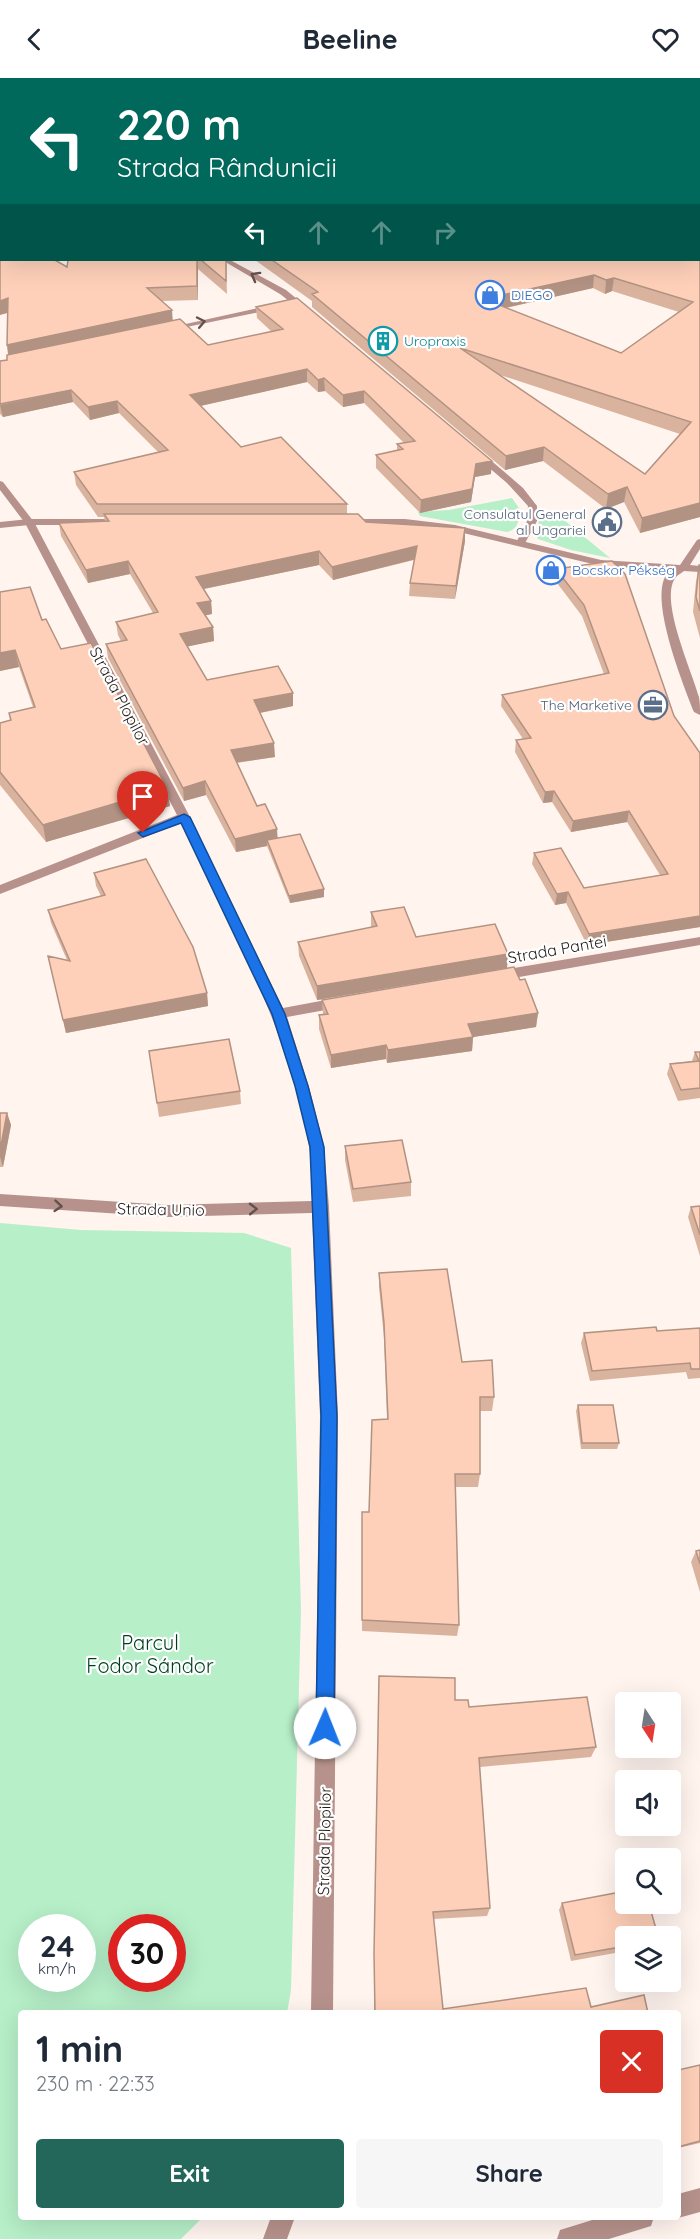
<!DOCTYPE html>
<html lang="en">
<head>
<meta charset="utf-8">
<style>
	body { margin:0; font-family:Quicksand,sans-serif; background:#f6f6f7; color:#1f2937; height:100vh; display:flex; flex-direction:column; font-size:22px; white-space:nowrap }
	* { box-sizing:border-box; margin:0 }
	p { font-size:20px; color:#747a83 }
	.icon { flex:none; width:33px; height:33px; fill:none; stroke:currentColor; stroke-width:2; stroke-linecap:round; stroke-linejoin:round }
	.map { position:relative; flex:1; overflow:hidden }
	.sheet { position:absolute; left:18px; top:1932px; width:663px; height:210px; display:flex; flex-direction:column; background:#fff; border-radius:6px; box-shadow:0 6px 24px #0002 }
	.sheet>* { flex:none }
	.hud { position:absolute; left:0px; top:0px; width:700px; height:183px; box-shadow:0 6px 24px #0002; background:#00695c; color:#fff; overflow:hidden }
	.needle { width:39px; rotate:168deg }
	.tools { position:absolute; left:615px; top:1614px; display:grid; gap:12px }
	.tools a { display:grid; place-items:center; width:66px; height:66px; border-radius:6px; background:#fff; box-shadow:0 6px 24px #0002; font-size:30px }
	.speed { position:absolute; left:18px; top:1836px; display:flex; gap:12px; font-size:30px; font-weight:700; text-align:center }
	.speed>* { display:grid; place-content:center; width:78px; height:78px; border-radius:50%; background:#fff; box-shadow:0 6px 24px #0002; line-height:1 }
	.speed small { font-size:15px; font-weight:400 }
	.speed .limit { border:9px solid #d22; background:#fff; color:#111 }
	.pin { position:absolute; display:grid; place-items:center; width:51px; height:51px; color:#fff; margin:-62px -26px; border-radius:50% 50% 50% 0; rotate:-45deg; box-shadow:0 0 6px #0007 }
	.pin .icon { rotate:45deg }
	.me { position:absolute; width:66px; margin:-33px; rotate:1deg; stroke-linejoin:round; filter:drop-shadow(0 0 4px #0008) }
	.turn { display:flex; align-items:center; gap:21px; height:126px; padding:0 18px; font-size:27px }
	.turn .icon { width:78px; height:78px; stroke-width:2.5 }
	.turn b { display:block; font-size:42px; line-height:51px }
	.lanes { display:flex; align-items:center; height:57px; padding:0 18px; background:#0003; justify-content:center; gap:30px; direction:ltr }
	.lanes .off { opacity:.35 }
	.round { display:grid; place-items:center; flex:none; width:63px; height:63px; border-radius:6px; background:#f6f6f7 }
	.summary { display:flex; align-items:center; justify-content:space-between; height:102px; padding:0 18px }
	h1 { font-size:36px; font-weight:700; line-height:45px }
	.action { display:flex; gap:12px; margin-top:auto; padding:12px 18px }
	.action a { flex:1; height:69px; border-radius:6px; background:#226759; color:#fff; font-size:24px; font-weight:700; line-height:69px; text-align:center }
	.action a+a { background:#f6f6f7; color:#1f2937 }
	header { display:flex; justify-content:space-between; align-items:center; height:78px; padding:0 18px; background:#fff; font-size:27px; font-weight:700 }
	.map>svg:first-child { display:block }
	.green { fill:#b6efc8; fill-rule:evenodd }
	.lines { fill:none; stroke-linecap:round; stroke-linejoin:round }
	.pedestrian { fill:#b7928c; fill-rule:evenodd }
	.minor { fill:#b7928c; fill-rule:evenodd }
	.tertiary { fill:#b7928c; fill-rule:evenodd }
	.secondary { fill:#96625a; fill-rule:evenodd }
	.wall { fill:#dab39f; fill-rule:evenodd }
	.shaded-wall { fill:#b29282 }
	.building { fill:#fed0b9; stroke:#b29282; stroke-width:1.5; fill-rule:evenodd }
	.oneway { stroke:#65514c }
	.route { fill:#1a73e8; stroke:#114b97; stroke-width:1.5 }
	.labels { text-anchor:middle; stroke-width:4.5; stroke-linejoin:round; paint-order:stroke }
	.far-shop-label { font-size:14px; fill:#366cbe; stroke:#fff; text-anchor:start }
	.far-culture-label { font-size:14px; fill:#0d838f; stroke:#fff; text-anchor:start }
	.far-service-label { font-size:14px; fill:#4e5e75; stroke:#fff; text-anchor:end }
	.street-label { font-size:16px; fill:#221b18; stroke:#fff }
	.near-park-label { font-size:20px; fill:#003e20; stroke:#fff }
</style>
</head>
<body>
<header><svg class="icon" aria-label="back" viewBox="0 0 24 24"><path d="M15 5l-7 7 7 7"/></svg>Beeline<svg class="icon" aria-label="heart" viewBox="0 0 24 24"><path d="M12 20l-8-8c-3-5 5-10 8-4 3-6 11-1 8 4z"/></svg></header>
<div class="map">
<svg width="700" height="2161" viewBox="0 0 700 2161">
	<rect width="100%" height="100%" fill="#fff4ee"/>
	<path class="green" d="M512 420 521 433C519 443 517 452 507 454L420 438 418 434 449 432Z
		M553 433 610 480 571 472 538 461 536 457 540 438Z
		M0 1145 81 1152 244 1155 291 1170 301 1532 291 1912 287 1935H21V2139H203L181 2161H0ZM32 1850H82V1900H32ZM122 1850H172V1900H122Z"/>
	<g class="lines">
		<path class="pedestrian" d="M679 488 688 490C684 494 676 497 674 502 661 526 692 593 699 619 700 625 700 631 700 637L694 634C683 606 651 526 665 499 667 494 675 491 679 488Z"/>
		<path class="minor" d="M222 182H230L286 212 313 234 306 236 280 216Z
			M276 226 280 228 279 230 167 253 163 251Z
			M474 373H480L523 410 537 428V443L524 467 516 465 527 443 528 428 507 405 474 377Z
			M0 403 3 404 34 444 190 739 283 930 342 919 349 924 342 929 287 939 309 1009 324 1069 329 1129 338 1338 333 1935H311L320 1338 312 1135 168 1139 0 1128V1116L168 1127 312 1123C311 1105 312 1086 309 1068 290 953 230 849 181 745L0 816V807L177 737 25 445 0 412Z
			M700 859V867L496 903 489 898 496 893Z
			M700 2110V2134L678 2140 676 2139H678V2116Z
			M271 2139H295L287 2161H263Z
			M602 2139H654L651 2148 609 2161H557L560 2152Z"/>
		<path class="tertiary" d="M699 120H700V124H699Z
			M29 441H111L116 444 111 447H29L0 450V444Z
			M345 441H405L455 447 601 482 680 487 697 462 700 461V471L690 487 700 488V494L601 488 455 453 405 447 342 446 340 444Z"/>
		<path class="secondary" d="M0 72H2V76H0Z"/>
	</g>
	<path class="wall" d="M700 135V439L640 455 624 424 606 431 543 383 505 392 312 229V223L255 182H699ZM593 210 605 216 612 213 679 234 621 275 506 230ZM500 297 680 356 645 396Z
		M68 182H226L227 216 198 191V222L162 223 173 243 208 267 272 254 257 240 256 229 491 396 475 399 471 424 420 435 376 390V377L397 372V366L404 365 364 325 343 329 325 313 318 314 307 304 200 328 241 369 347 426V436L366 444 465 463 455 521 409 518 410 505 414 482 333 502 319 487 204 511 211 523 212 536 205 537 213 549 214 563 187 568 207 602 293 628 260 635 275 679 237 685 257 728 278 760 324 811V819L290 825 267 768 236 774 206 717 184 723 108 580 106 566 121 563 118 557 116 544 153 535 130 496 88 505 61 458 59 445 105 444 104 439H98L76 407 74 394 158 374 119 335 90 342 73 324 3 339 0 336V283L7 282 8 277 7 267 8 235 67 189Z
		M612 483 700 849 587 867 566 825 555 827 532 786 534 775 584 810 660 797 627 744 571 754 552 724 543 725 515 674 516 662 523 661 501 628 502 617 604 596 582 538 554 501 556 491Z
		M699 487H700V560L693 534 696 503Z
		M0 514 42 542 61 571 167 710 170 728 46 764 0 707V645L10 642 9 635 33 629 19 589 0 593Z
		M94 795 207 915 208 928 66 955 48 878 67 882 51 845 48 832 101 818 96 808Z
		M371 834 416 859 508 876 507 890 317 922 299 878 298 864 371 850Z
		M520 902 538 935 536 949 473 959 472 973 387 985 386 981 331 990 319 951V937L323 936 322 922Z
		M695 974H700V1020L678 1023 667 996 670 986 692 983Z
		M240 1013 241 1026 159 1039 157 1025Z
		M0 1035H7L11 1047 3 1089H0Z
		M345 1068 411 1104V1118L353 1124 345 1082Z
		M700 1128V1178L688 1139 691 1129Z
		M379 1195 494 1319 492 1333H480V1396L478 1409H455L459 1547 457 1558 362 1553V1434H369L387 1341 384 1260 379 1209Z
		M700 1250V1300L688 1301 686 1294 590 1303 581 1265 584 1255 657 1253Z
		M578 1327 619 1365 617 1371H581L576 1333Z
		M700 1472V1514L691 1484 696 1473Z
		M379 1608 455 1622 469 1629 596 1669 591 1679 480 1689 490 1830 487 1838 433 1841 443 1931 591 1929 648 1935H374V1883Z
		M562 1825 626 1858V1873L571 1883 559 1832Z
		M700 1987V2065L678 2070V1992Z"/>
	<path class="shaded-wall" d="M2 24V37H0V25Z
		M700 73V85H699V74Z
		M2 129V143H0V130Z
		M197 182 198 191V222L197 208Z
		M594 197 593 210 483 235 484 221Z
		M614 200 612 213 605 216 606 202Z
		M8 220 11 234 0 237V223Z
		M172 232 173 246 9 281 7 267Z
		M307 291V304L191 330 190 317Z
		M324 300 325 313 318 314V302Z
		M71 312 73 324 3 339 0 327Z
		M364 313V325L343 329V317Z
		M117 323 119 335 90 342 88 329Z
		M544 369 543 383 505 392 506 378Z
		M492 383 491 396 475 399 471 424 420 435 421 422 476 386Z
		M627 409 624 424 606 431 608 416Z
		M700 425V439L640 455 642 440Z
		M465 450V463L455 521 456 508Z
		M417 468 416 481 333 502 332 489Z
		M319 473V487L198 512 196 499Z
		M128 483 130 496 88 505 86 492Z
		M211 523 212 536 198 539 197 525Z
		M213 549 214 563 181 570 180 556Z
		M15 572 19 589 0 593V575Z
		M293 615V628L254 636V622Z
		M274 665 275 679 232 685 231 672Z
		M205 703 206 717 184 723 183 710Z
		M167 710 170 728 46 764 43 747Z
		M554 713 552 724 543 725 545 714Z
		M629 733 627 744 571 754 573 743Z
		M277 751 278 765 267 762V768L236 774 235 761Z
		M324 811V819L290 825 289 818Z
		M568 814 566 825 555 827 557 816Z
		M700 838V849L587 867 589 856Z
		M508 876 507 890 317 922V908Z
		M207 915 208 928 66 955 63 942Z
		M538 935 536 949 467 960 468 946Z
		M473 959 472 973 387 985 388 972Z
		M386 967V981L331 990V977Z
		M7 1035 11 1047 3 1089 0 1079V1073Z"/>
	<path class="building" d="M0 0H700V11H699L700 73 699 74V2H2V24L0 25Z
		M2 77V129L0 130V78Z
		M699 134 700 135V425L642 440 627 409 608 416 544 369 506 378 312 216 318 214 272 182H699ZM594 197 606 202 614 200 693 224 621 275 484 221ZM460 270 691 344 645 396Z
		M0 148 2 149V182H55L67 189 68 182H197V208L147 210 172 232 7 267 8 220 0 223Z
		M201 182H226V203Z
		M297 220 492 383 476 386 472 411 421 422 376 377 403 371 397 366 415 363 364 313 343 317 324 300 318 302 307 291 190 317 241 369 281 359 347 426H97L74 394 168 372 117 323 88 329 71 312 0 326V283L7 282V277L180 241 208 267 283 251 256 229Z
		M104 436H358L366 444 465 450 456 508 410 505 417 468 332 489 319 473 196 499 211 523 197 525 213 549 180 556 207 602 278 588 293 615 254 622 274 665 231 672 257 728 265 726 277 751 235 761 205 703 183 710 106 566 127 562 116 544 158 534 128 483 86 492 59 445 109 443Z
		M612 483 625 496 674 638 700 675V838L589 856 568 814 557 816 534 775 561 770 584 810 668 796 629 733 573 743 554 713 545 714 516 662 531 660 502 617 609 595 584 527 556 491Z
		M699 487H700V533L696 519Z
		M30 509 42 542 46 541 61 571 91 565 167 710 43 747 0 694V645L11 642 9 635 35 629 15 572 0 575V514Z
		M300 756 324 811 289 818 267 762Z
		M146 781 193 869 207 915 63 942 48 878 70 883 48 832 105 817 94 795Z
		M404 829 416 859 495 846 508 876 317 908 298 864 377 848 371 834Z
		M514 889 520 902 525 901 538 935 468 946 473 959 388 972 386 967 331 977 319 937 328 936 322 922Z
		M229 961 240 1013 157 1025 149 973Z
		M695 974H700V1010L681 1012 670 986 699 983Z
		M0 1035H7L0 1073Z
		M402 1062 411 1104 353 1111 345 1068Z
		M700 1128V1157L691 1129Z
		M447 1191 462 1284 492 1282 494 1319H480V1396H455L459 1547 362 1542V1434H369L372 1342 388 1341 384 1245 379 1195Z
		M656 1249 657 1253 700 1250V1291H691L690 1285 592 1293 584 1255Z
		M578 1327H613L619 1365H582Z
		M700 1472V1486L696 1473Z
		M379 1598 455 1600V1622H468L469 1629 587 1619 596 1669 479 1680 490 1830 433 1834 443 1931 586 1910 591 1929 644 1917 648 1935H375L374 1876Z
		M626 1813V1826H649L658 1858H626V1868L575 1877 562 1825Z
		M700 1987V2063L678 2069V1992Z"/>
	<defs><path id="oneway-chevron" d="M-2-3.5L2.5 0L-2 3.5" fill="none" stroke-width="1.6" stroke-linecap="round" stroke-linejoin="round" transform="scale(1.5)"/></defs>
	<g class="oneway">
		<use href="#oneway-chevron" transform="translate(255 198) rotate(-151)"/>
		<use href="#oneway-chevron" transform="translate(201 244) rotate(-12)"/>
		<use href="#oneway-chevron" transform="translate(58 1128) rotate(5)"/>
		<use href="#oneway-chevron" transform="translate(253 1131) rotate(-1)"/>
	</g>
	<path class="route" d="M184 736 190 739 285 936 308 1008 324 1069 337 1338 334 1650 332 1656 325 1659 319 1656 316 1650 321 1338 310 1069 295 1008 272 936 181 745 143 759 138 755Z"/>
	<defs>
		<g id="shop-ring" transform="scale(1.5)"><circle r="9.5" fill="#fff" stroke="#3f7fe0" stroke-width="1.5"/><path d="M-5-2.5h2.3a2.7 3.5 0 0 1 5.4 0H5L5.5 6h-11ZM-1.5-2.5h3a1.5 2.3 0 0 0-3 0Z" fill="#3f7fe0"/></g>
		<g id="building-ring" transform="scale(1.5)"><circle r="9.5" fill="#fff" stroke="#0f9aa8" stroke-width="1.5"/><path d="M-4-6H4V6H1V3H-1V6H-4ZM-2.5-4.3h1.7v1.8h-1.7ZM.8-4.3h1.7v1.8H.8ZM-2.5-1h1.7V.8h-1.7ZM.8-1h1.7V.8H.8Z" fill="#0f9aa8"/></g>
		<g id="civic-ring" transform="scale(1.5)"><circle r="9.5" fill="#fff" stroke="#5c6f8a" stroke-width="1.5"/><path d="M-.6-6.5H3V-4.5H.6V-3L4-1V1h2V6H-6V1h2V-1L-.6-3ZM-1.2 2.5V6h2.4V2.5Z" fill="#5c6f8a"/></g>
		<g id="office-ring" transform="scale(1.5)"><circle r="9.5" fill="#fff" stroke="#5c6f8a" stroke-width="1.5"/><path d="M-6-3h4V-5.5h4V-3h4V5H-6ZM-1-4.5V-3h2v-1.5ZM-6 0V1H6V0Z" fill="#5c6f8a"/></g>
	</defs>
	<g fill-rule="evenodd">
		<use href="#shop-ring" x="490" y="217"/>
		<use href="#building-ring" x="383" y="263"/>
		<use href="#civic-ring" x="607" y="444"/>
		<use href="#shop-ring" x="551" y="492"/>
		<use href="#office-ring" x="653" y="627"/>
	</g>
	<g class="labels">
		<g class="far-shop-label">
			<text x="511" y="222">DIEGO</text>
			<text x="572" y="497">Bocskor Pékség</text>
		</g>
		<g class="far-culture-label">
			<text x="404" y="268">Uropraxis</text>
		</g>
		<g class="far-service-label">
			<text x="586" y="441">Consulatul General<tspan x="586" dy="16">al Ungariei</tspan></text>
			<text x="632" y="632">The Marketive</text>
		</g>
		<g class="street-label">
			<text transform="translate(120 618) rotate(62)" y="6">Strada Plopilor</text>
			<text transform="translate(557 871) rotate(-10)" y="6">Strada Pantei</text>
			<text transform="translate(161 1131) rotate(1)" y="6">Strada Unio</text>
			<text transform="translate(324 1763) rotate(-89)" y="6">Strada Plopilor</text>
		</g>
		<g class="near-park-label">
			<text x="150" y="1572">Parcul<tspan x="150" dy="23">Fodor Sándor</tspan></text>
		</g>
	</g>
</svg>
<div class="tools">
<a><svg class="needle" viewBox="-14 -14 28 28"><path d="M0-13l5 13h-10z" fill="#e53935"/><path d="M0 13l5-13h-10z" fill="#747a83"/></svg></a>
<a><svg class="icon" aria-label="sound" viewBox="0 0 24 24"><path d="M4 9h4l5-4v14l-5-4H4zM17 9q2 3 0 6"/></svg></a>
<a><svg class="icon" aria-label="search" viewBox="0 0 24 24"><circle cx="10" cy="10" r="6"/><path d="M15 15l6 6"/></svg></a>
<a><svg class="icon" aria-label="layers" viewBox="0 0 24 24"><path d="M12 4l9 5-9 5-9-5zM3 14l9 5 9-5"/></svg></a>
</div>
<div class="speed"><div>24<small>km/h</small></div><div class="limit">30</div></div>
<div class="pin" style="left:143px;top:755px;background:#d93025"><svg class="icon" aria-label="arrive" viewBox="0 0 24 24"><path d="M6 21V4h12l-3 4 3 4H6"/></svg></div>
<svg class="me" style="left:325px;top:1650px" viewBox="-20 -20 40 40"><circle r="19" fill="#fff"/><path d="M0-13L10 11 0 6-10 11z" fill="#1a73e8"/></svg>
<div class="hud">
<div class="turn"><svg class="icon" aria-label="left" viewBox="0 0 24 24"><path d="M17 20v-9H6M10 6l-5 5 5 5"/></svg><div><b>220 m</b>Strada Rândunicii</div></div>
<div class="lanes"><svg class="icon" aria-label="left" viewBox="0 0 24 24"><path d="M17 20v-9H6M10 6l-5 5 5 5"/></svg><svg class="icon off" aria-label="ahead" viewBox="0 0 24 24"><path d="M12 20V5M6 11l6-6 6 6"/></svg><svg class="icon off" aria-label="ahead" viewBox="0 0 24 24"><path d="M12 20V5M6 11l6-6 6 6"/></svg><svg class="icon off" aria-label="right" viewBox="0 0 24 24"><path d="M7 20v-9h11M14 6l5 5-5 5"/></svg></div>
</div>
<section class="sheet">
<div class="summary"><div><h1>1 min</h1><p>230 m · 22:33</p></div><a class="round" style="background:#d93025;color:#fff"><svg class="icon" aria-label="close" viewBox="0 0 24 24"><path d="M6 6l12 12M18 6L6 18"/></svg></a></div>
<div class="action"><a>Exit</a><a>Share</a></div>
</section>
</div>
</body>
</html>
